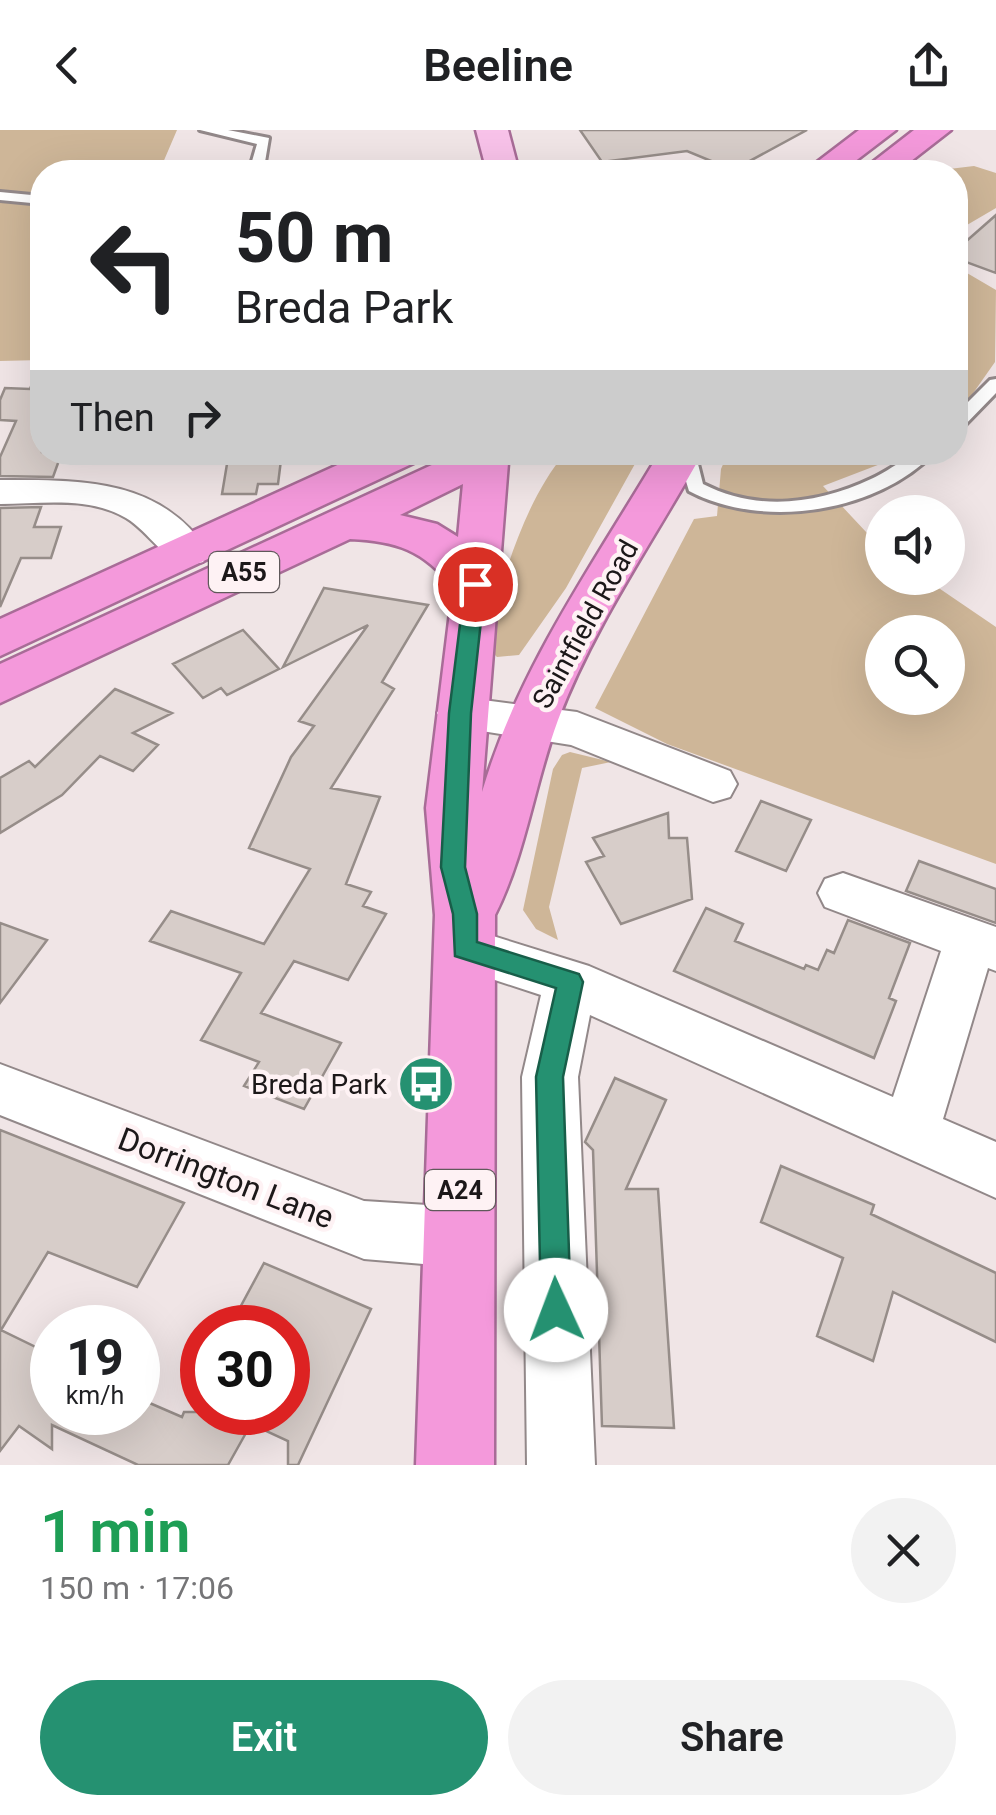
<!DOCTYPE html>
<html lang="en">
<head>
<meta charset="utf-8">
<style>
	body { margin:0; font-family:Roboto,sans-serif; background:#f2f2f2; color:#202124; height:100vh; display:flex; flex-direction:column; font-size:38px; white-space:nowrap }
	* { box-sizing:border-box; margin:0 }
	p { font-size:32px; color:#757577 }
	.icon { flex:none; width:55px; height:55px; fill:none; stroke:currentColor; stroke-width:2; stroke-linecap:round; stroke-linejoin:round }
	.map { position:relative; height:1335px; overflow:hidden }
	.sheet { display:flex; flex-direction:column; background:#fff; flex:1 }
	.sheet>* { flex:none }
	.banner { position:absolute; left:30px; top:30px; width:938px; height:305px; border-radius:40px; box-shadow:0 10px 40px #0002; background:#fff; color:#202124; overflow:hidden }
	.controls { position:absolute; left:865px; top:365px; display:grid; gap:20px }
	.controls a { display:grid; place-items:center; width:100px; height:100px; border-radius:50%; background:#fff; box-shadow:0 10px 40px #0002; font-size:50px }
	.speed { position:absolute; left:30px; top:1175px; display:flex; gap:20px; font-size:50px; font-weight:700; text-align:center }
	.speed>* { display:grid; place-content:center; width:130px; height:130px; border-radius:50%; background:#fff; box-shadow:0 10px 40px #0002; line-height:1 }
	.speed small { font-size:25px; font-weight:400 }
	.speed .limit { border:15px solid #d22; background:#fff; color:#111 }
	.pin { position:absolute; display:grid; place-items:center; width:85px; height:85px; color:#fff; margin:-42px; border:5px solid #fff; border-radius:50%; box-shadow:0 2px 10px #0007 }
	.me { position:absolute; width:110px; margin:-55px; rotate:358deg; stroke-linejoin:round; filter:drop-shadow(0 0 8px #0008) }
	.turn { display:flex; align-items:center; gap:35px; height:210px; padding:0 40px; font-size:45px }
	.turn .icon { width:130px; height:130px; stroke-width:2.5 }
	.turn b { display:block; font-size:70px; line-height:85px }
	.then { display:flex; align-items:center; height:95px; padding:0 40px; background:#0003; gap:20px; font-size:38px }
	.round { display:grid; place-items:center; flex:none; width:105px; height:105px; border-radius:52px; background:#f2f2f2 }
	.summary { display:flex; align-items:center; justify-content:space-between; height:170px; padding:0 40px }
	h1 { font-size:60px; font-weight:600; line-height:75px; color:#1e9e55 }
	.button { display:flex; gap:20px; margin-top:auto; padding:20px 40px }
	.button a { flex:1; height:115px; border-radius:60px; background:#259171; color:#fff; font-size:40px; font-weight:600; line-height:115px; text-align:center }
	.button a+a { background:#f2f2f2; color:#202124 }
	header { display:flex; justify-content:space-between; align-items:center; height:130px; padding:0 40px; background:#fff; font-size:45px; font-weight:600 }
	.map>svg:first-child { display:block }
	.green { fill:#ceb698; fill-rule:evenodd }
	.building { fill:#d7cdc9; stroke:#968d89; stroke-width:2.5 }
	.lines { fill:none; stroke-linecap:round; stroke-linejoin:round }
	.lane-casing { stroke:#928889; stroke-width:6 }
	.street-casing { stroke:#928889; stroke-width:4 }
	.primary-casing { stroke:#a86c97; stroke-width:5 }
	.highway-casing { stroke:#a86c97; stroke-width:5 }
	.lane { fill:#fff; fill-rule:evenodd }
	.street { fill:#fff; fill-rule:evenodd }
	.primary { fill:#f8c2e9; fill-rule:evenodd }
	.highway { fill:#f499db; fill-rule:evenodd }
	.route { fill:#259171; stroke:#185e49; stroke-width:2.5 }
	.labels { text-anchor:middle; stroke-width:9; stroke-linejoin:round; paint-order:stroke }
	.shield { fill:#fef2f4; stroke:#60595b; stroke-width:2.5 }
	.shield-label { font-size:25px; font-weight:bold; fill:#1c1819 }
	.street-label { font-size:28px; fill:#1c1819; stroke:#fef2f4 }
	.poi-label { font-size:28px; fill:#1c1819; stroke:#fef2f4; text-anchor:end }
	.near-street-label { font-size:32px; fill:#1c1819; stroke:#fef2f4 }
</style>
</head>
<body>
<header><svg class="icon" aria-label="back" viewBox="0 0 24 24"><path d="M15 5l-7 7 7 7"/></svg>Beeline<svg class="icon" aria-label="share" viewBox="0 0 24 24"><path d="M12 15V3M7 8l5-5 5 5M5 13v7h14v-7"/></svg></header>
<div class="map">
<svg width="996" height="1335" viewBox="0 0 996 1335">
	<rect width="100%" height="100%" fill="#f0e5e6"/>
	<path class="green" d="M0 0H177L159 42H42V230L0 231Z
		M974 36 996 43V78L955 102V42H924Z
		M955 136 996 160 995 232 955 289Z
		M565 323H641L566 458 519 525 497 527 484 514C504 448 521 377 565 323Z
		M728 323H909L823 356 882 419V448H924L996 497V734L667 614 595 578 694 389 717 386 721 339ZM882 502H948V568H882Z
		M570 622 611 632 582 638 549 777 558 810 536 799 523 780 553 639 562 625Z"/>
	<path class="building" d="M580 0H807L733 40 687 21 602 32Z
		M996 85V143L955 128V121Z
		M42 229V322H62L53 347 0 346V327L16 291 0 290V270L5 258 30 259Z
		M229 322H282L278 354H258L256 364H222Z
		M41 377 34 397H61L51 428H21L0 477V378Z
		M324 458 428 475 382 552 394 559 331 658 380 667 346 754 371 762 363 776 386 784 348 850 294 831 261 883 341 913 304 979 244 956 259 932 201 910 241 843 150 811 171 781 264 814 310 739 249 718 291 627 314 596 299 591 368 495 283 537Z
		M243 500 279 539 227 565 221 558 203 568 173 534Z
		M115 559 172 583 133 603 158 615 133 641 100 626 62 665 0 703V648L29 631 35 637Z
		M761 671 811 690 786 741 736 721Z
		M668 683 669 708H687L692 769 621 794 586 732 604 726 593 708Z
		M919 731 996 759V793L906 761Z
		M706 778 743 794 735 811 804 839 806 835 818 840 827 820 834 823 848 790 910 813 889 868 896 871 874 928 674 841Z
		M0 793 47 810 0 873Z
		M615 948 666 970 626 1059H658L674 1298 602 1296 593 1020 585 1012Z
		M0 1000 184 1073 137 1157 48 1122 1 1200 52 1225V1282H138V1268L182 1287 184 1282H288V1198H229L264 1133 371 1179 298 1335H288V1311L251 1294 228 1335H138L52 1295V1319L19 1296 0 1321Z
		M781 1036 874 1075 871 1084 996 1143V1212L893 1162 873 1231 817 1206 843 1128 761 1092Z"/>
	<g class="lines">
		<g class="lane-casing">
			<path id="lane" d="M200 0H228L269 8 264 38 257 42 250 38 257 14Z
				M0 62 42 66V74L0 70Z
				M996 249V263L961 299 955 300V285L990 250Z
				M336 322H354L371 342 368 346H356Z
				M677 322H695L703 354C757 382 818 374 871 349 895 338 909 322 935 322 877 383 762 400 689 361Z"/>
		</g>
		<g class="street-casing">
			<path id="street" d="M0 350C79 350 161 347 209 423L203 432C168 442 153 404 126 388 89 366 41 374 0 374Z
				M460 567 577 582 730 641 737 654 730 667 713 672 571 615 444 595 437 583 444 571Z
				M843 743 996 797V841L988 838 943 989 996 1012V1068L590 885 578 947 595 1335H527L522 947 541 865 446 834 438 819 446 804 464 797 589 836 893 967 941 821 825 777 818 763 825 749Z
				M0 934 364 1071 459 1077 480 1086 489 1107 480 1128 459 1137 364 1129 0 985Z"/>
		</g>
		<g class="primary-casing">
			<path id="primary" d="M476 0H508L518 38 515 42H487Z"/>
		</g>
		<g class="highway-casing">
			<path id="highway" d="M859 0H896L841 42H804Z
				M914 0H951L897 42H860Z
				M366 322H424L418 331 0 526V489Z
				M460 322H517L508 333 482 662C519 537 594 433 660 322H703C654 410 594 495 558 590 534 655 526 723 495 785L494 1335H416L435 785 426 678 453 458C424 420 396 411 350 409L0 573V534ZM463 354 458 407 437 394 400 385Z"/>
		</g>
		<use href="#lane" class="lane"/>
		<use href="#street" class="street"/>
		<use href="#primary" class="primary"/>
		<use href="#highway" class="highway"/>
	</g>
	<path class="route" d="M475 447 485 454 471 583 465 737 477 784V812L579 844 583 852 563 947 571 1180 567 1190 556 1195 546 1190 541 1180 536 947 556 858 455 826 453 784 441 737 449 583 465 454Z"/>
	<defs>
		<g id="bus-disc" transform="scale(2.875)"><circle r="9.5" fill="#259171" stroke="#fef2f4"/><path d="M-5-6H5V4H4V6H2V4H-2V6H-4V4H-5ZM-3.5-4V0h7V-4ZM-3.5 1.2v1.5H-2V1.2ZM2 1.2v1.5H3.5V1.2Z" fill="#fff"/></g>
	</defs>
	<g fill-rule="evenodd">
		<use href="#bus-disc" x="426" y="954"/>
	</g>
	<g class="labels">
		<g class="shield">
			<rect x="209" y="422" width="70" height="40" rx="8"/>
			<rect x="425" y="1040" width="70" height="40" rx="8"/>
		</g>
		<g class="shield-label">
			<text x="244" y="451">A55</text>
			<text x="460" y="1069">A24</text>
		</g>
		<g class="street-label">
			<text transform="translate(585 494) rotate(-61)" y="10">Saintfield Road</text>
		</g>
		<g class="poi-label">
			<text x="387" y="964">Breda Park</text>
		</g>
		<g class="near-street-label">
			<text transform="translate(226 1048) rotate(21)" y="11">Dorrington Lane</text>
		</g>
	</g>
</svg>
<div class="controls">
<a><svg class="icon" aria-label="sound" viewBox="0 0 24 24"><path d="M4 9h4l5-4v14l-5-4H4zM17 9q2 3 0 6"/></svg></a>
<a><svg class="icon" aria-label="search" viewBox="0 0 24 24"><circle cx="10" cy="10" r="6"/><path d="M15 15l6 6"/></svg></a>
</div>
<div class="speed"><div>19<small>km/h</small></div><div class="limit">30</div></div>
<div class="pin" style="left:475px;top:454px;background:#d93025"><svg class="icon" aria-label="arrive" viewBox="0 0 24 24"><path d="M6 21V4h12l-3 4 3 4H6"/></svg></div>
<svg class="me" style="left:556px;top:1180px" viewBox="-20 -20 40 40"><circle r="19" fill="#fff"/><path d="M0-13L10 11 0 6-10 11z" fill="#259171"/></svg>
<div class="banner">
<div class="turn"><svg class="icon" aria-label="left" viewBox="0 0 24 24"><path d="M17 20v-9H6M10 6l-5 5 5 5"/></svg><div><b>50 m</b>Breda Park</div></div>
<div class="then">Then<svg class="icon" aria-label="right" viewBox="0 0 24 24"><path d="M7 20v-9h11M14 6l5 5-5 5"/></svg></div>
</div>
</div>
<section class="sheet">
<div class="summary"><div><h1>1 min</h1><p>150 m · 17:06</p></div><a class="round"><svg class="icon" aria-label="close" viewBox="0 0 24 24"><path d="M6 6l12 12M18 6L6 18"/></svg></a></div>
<div class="button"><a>Exit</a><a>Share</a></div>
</section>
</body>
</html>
